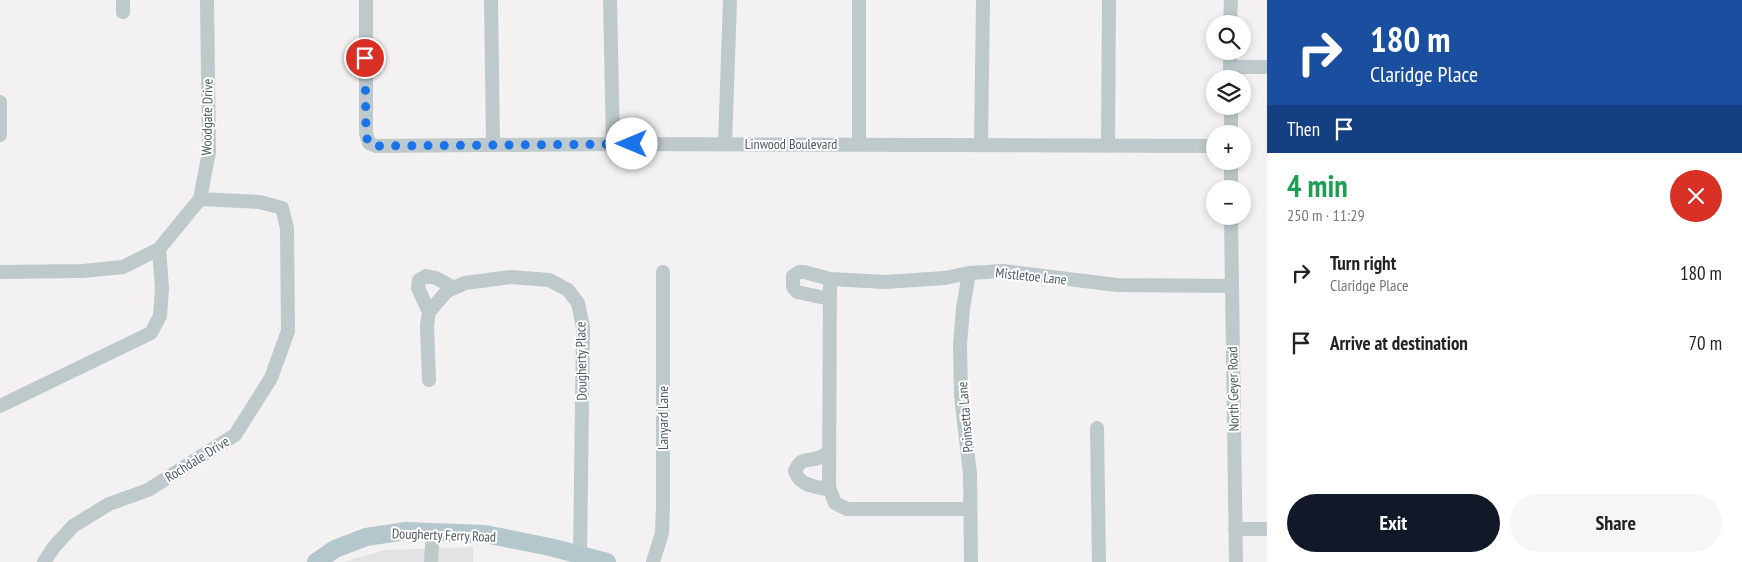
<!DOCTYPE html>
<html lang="en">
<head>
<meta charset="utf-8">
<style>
	body { margin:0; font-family:"PT Sans Narrow",sans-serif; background:#f6f6f6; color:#222; height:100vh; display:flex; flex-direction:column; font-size:19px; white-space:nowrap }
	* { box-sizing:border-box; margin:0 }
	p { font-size:16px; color:#767676 }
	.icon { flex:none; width:28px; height:28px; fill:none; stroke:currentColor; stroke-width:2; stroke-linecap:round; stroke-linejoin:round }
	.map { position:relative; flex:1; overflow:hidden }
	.side { display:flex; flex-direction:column; background:#fff; width:475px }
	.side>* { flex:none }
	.guide { background:#1a4fa0; color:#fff; overflow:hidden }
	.controls { position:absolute; left:1206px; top:15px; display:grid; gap:10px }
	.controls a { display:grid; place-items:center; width:45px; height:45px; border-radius:50%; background:#fff; box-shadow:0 2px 8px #0003; font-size:25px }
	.pin { position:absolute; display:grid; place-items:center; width:42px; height:42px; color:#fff; margin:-21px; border:2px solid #fff; border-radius:50%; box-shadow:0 1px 5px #0007 }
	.me { position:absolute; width:55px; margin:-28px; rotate:270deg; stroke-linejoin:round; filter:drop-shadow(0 0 4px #0008) }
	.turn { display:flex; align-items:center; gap:18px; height:105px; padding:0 20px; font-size:22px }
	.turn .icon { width:65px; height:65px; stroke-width:2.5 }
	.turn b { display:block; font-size:35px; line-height:42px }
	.then { display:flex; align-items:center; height:48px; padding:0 20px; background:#0003; gap:10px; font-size:19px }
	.round { display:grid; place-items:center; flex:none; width:52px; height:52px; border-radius:26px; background:#f6f6f6 }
	.head { display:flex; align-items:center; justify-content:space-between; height:85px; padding:0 20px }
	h1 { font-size:30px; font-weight:700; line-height:38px; color:#1e9e55 }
	.button { display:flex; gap:10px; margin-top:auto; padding:10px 20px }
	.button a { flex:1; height:58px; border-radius:30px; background:#111827; color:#fff; font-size:20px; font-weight:700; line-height:58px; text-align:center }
	.button a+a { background:#f6f6f6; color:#222 }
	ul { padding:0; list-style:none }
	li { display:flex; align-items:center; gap:15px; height:70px; padding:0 20px }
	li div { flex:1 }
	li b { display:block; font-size:19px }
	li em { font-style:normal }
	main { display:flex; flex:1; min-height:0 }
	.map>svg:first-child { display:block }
	.education { fill:#e4e2e3 }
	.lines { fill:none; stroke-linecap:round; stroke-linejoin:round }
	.minor { stroke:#bec9cc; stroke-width:14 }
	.major { stroke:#b4c7cc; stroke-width:18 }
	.route { stroke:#1a73e8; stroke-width:9; stroke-dasharray:0 16.2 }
	.labels { text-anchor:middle; stroke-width:4; stroke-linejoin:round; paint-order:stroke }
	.street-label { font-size:14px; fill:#4b595c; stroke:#fff }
</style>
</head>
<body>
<main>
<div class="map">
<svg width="1267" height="562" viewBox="0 0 1267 562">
	<rect width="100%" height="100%" fill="#f3f1f2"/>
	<path class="education" d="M473 547V562H342L386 550Z"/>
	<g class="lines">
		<path class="minor" d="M123 0V12
			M366 0V133L369 143 376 146 613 144 1215 146
			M491 0 493 144
			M610 0 613 144
			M1230 24 1231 0
			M1230 51V79
			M1230 67H1267
			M0 102V135
			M1231 106V134
			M725 144 730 0
			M859 145V0
			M981 145 983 0
			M1108 145 1109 0
			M1231 161V189
			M1231 216 1236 562
			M0 272 83 271 123 267 159 249 200 199 209 152 207 0
			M969 273 963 308 960 345 961 396 970 474 971 562
			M830 279 829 487 835 503 847 509H970
			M830 299 797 292 793 287V276L799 272H804L830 279 885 282 945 278 969 273 1003 271 1117 285 1232 286
			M429 312 418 288 419 280 426 276 436 278 454 288
			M429 380 427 326 429 312 447 291 465 283 511 277 549 280 568 290 578 303 583 327 580 555
			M0 406 151 333 160 316 162 288 159 249
			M1097 428 1099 562
			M829 452C826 454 822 457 818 458 806 462 801 457 795 471 800 487 816 486 830 490
			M1235 529H1267
			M44 562 54 547 73 526 109 504 148 490 235 435 271 378 288 331 287 228 282 208 260 202 200 199
			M431 562 433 532
			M653 562 662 533 663 506V272"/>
		<path class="major" d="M316 562 335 549 366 537 406 531 485 534 550 547 607 562"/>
	</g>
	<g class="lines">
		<path class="route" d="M365 58 366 133 368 143 376 146 632 144"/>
	</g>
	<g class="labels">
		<g class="street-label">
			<text transform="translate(207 117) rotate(-89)" y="5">Woodgate Drive</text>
			<text x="791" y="149">Linwood Boulevard</text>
			<text transform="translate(1031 276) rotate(6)" y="5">Mistletoe Lane</text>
			<text transform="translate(581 361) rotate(-91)" y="5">Dougherty Place</text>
			<text transform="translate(1233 389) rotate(-91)" y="5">North Geyer Road</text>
			<text transform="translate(965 417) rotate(-95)" y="5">Poinsetta Lane</text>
			<text transform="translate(663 418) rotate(-90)" y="5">Lanyard Lane</text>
			<text transform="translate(197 459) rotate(-32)" y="5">Rochdale Drive</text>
			<text transform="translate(444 535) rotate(2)" y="5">Dougherty Ferry Road</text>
		</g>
	</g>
</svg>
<div class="controls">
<a><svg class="icon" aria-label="search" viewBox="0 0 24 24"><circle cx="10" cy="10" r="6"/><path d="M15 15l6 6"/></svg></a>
<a><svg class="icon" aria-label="layers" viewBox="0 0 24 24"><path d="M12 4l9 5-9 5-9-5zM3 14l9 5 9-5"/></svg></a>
<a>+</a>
<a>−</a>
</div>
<div class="pin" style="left:365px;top:58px;background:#d93025"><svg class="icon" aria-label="arrive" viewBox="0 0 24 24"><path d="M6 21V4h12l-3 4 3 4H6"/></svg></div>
<svg class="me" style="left:632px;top:144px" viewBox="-20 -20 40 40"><circle r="19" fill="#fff"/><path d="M0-13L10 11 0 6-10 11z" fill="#1a73e8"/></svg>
</div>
<section class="side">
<div class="guide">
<div class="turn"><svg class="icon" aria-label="right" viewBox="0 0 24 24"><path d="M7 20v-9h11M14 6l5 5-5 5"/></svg><div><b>180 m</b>Claridge Place</div></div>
<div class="then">Then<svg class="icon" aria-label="arrive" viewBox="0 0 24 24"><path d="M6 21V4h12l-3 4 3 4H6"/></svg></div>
</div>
<div class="head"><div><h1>4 min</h1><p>250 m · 11:29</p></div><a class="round" style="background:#d93025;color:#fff"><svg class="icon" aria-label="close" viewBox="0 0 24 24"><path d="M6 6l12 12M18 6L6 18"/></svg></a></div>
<ul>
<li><svg class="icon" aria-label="right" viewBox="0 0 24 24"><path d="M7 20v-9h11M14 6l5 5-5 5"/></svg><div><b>Turn right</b><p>Claridge Place</p></div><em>180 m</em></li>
<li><svg class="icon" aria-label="arrive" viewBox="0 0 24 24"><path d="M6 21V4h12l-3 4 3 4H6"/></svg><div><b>Arrive at destination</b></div><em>70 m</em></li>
</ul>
<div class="button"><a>Exit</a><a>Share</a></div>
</section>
</main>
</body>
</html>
